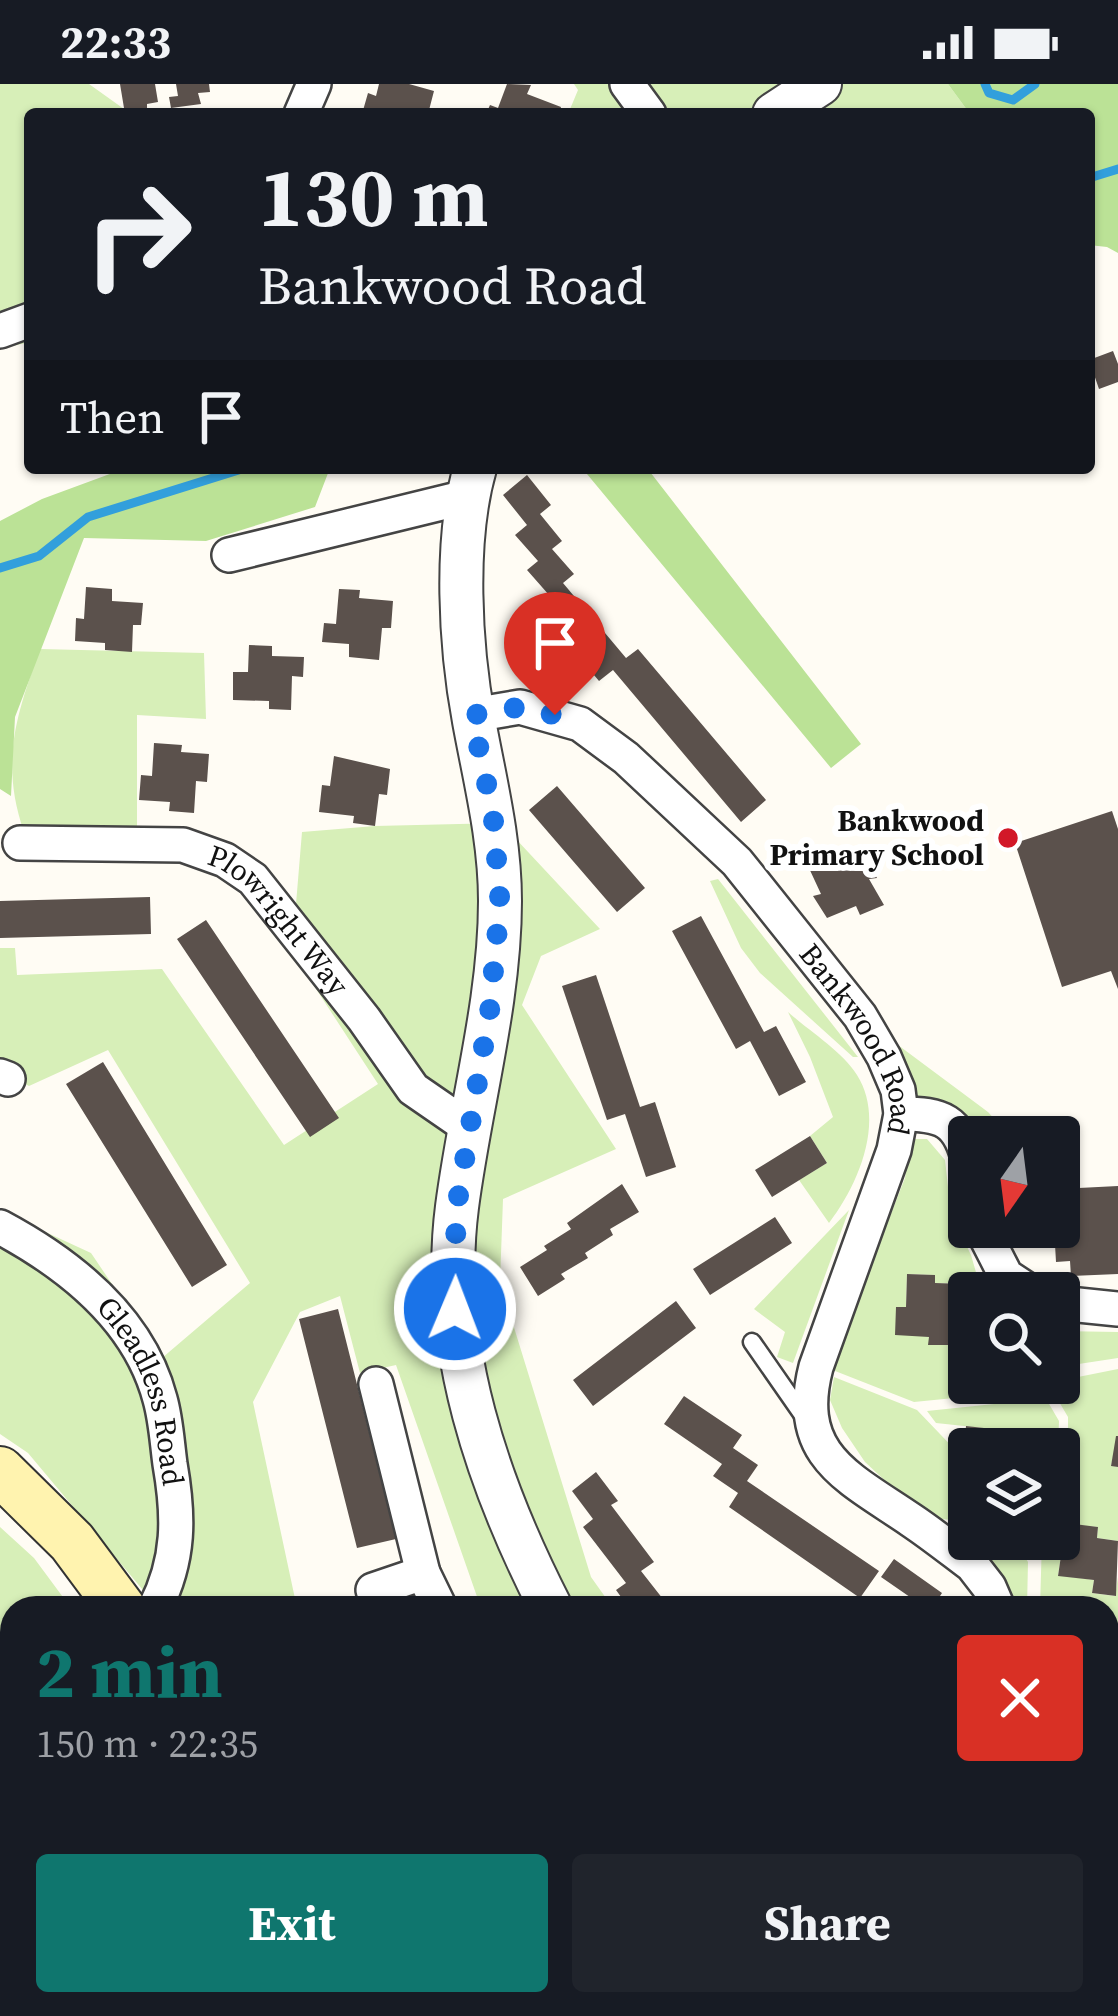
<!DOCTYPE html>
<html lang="en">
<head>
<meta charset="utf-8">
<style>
	body { margin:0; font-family:"Source Serif 4",serif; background:#20242c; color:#f1f3f6; height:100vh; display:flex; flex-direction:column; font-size:45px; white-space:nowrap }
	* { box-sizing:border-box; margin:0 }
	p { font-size:39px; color:#9ea1a6 }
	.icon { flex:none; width:66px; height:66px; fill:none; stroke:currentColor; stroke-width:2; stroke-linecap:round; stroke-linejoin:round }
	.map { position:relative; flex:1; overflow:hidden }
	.drawer { position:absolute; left:0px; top:1512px; width:1119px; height:420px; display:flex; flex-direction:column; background:#171b24; border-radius:36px 36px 0 0; box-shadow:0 3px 9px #0004 }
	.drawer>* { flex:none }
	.top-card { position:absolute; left:24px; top:24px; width:1071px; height:366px; border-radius:12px; box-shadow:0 3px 9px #0004; background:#171b24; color:#f1f3f6; overflow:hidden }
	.needle { width:78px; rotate:194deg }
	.buttons { position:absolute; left:948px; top:1032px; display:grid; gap:24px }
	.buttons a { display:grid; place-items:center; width:132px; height:132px; border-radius:12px; background:#171b24; box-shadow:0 3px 9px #0004; font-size:60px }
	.pin { position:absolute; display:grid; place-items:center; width:102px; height:102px; color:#fff; margin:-123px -51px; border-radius:50% 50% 50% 0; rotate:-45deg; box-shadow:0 0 12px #0007 }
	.pin .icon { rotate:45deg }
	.me { position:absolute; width:132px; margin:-66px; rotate:1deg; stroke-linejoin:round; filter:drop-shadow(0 0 9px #0008) }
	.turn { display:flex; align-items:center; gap:42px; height:252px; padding:0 36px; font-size:54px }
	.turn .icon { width:156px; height:156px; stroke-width:2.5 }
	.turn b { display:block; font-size:84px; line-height:102px }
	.then { display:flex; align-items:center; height:114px; padding:0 36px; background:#0003; gap:24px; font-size:45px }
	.round { display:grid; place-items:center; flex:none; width:126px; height:126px; border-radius:12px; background:#20242c }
	.summary { display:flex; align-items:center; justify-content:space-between; height:204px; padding:0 36px }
	h1 { font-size:72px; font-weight:700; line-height:90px; color:#0f766e }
	.primary-button { display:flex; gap:24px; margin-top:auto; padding:24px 36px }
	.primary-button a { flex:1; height:138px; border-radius:12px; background:#0f766e; color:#fff; font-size:48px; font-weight:700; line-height:138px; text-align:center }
	.primary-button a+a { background:#20242c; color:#f1f3f6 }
	.status { display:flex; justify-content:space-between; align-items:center; height:84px; padding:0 60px; background:#171b24; direction:ltr }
	.status svg { height:33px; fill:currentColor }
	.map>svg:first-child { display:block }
	.green { fill:#d7efb8; fill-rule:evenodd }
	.forest { fill:#bbe296 }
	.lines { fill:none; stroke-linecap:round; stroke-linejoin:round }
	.stream { stroke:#329fdc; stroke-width:9 }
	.building { fill:#5b514c }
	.service-casing { stroke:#444; stroke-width:21 }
	.minor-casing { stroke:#444; stroke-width:38 }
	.tertiary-casing { stroke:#444; stroke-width:46 }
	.secondary-casing { stroke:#333; stroke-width:52 }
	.service { stroke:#fff; stroke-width:16 }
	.minor { stroke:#fff; stroke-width:33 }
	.tertiary { stroke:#fff; stroke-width:42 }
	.secondary { stroke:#fff3af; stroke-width:48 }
	.route { stroke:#1a73e8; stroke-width:21; stroke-dasharray:0 37.8 }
	.poi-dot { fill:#d21828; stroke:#fff; stroke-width:4.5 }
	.labels { text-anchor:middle; stroke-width:12; stroke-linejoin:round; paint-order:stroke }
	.poi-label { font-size:30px; font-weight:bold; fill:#111; stroke:#fff; text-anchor:end }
	.street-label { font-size:30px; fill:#111; stroke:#fff }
</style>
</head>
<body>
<div class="status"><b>22:33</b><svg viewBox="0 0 49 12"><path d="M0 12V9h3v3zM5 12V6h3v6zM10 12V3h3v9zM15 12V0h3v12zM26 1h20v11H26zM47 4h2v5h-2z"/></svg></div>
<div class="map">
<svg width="1118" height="1932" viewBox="0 0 1118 1932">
	<rect width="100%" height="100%" fill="#fffcf4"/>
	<path class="green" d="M0 0H89L131 30H30V258L0 265Z
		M574 0H948L970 30H568L578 6Z
		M40 565 204 569 206 635 137 631V750L24 748C0 678 16 632 40 565Z
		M501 739 600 845 541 872 522 921 616 1065 503 1115 500 1198 591 1493 613 1524H481L396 1281 360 1289 340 1212 300 1228 253 1318 297 1524H158L28 1369 0 1350V1127L91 1169 162 1274 250 1199 108 966 29 1002 0 987V864H15L17 891 162 885 284 1061 378 1000 292 868 302 748 375 742Z
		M718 795 858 973H853L760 889 741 864 710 797Z
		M788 928C809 947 842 967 857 991 886 1037 858 1101 829 1139L799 1096 827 1079 810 1052 833 1033 810 973Z
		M898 961 988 1028 999 1040 1002 1053H969L921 1019 914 1012Z
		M910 1055H927L945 1076 951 1130 971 1171 982 1209H969V1299H1030L1014 1308 914 1318 830 1285 905 1094ZM907 1190 934 1191 935 1199 965 1200 964 1226H954L953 1261H929V1253L906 1223Z
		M849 1126 793 1279 777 1273 785 1248 754 1225Z
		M1059 1247 1118 1248V1274L1059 1283Z
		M1118 1285V1353L1111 1381 1118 1383V1457L1097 1454 1098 1443 1075 1441 1071 1467 1062 1466 1058 1491 1094 1496 1092 1509 1115 1512 1118 1493V1542L1107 1552V1524H1040L1042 1455H1059V1407L1068 1372V1333L1048 1299Z
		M834 1293 917 1326 963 1374 953 1398 969 1399V1438L924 1433 865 1378 842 1344 830 1316Z
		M1038 1301 1059 1337 1058 1365H1025L1026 1355 992 1352V1345L936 1339 927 1327 994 1320Z
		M0 1443 34 1474 71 1524H12V1586L0 1571Z
		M945 1445 969 1448V1455H1014L1028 1478 1027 1524H1009Z
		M0 1651 12 1664V1752L0 1749Z
		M0 1781H12V1920H74L61 1932H14L0 1923Z
		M516 1920H861L866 1932H523Z"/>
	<path class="forest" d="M948 0H1118V169L1107 163 1089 161V30H970Z
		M126 384H330L315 423 206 457 84 454 15 633 11 712 0 705V437L42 415Z
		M582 384H647L861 660 831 684Z
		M1118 1715V1932H998L994 1920H1107V1730Z"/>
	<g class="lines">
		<path class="stream" d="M985 0 989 9 1013 16 1035 0
			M1089 94 1118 85
			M333 384H344
			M0 484 39 472 88 433 245 384"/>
	</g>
	<path class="building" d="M120 0H155L158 18 147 20V26L125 30Z
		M176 0H209L210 8 198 9 201 20 171 24 169 13 178 12Z
		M379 0H409L434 7 428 30H362L368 9 376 12Z
		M507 0 531 1 527 10 561 23 559 30H486L490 21 498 24Z
		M1113 267 1118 280V298L1099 305 1089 276Z
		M527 391 551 421 540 430 562 457 552 465 574 490 563 499 626 574 638 565 766 716 741 738 613 586 599 597 536 522 549 511 527 486 538 477 515 451 527 441 503 411Z
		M86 503 112 505V517L143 519 141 541H133L132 568 105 566V559L75 557 76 534 84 535Z
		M339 505 360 506 359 514 393 517 391 544H382L379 576 349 573V560L322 558 324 539 336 540Z
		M249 561 272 562V572L304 573 303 593 292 592 291 626 269 625V617L233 616V588H248Z
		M154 659 182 661 181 668 209 670 207 698 196 697 194 729 169 727 170 718 139 716 141 691 152 692Z
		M334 672 390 685 387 711 379 710 375 742 353 739 354 732 319 728 322 701 330 702Z
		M557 702 645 804 617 828 529 726Z
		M1112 727 1118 745V905L1111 887 1062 903 1015 759Z
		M864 769 877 794 869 795 884 821 860 831 856 822 827 834 813 812 821 810 808 782 831 774 835 782Z
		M150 813 151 850 0 854V817Z
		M701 832 764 948 776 942 806 998 779 1012 750 957 736 965 672 847Z
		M206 836 339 1034 310 1053 177 855Z
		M596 891 640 1023 655 1018 676 1083 646 1093 625 1030 607 1036 562 902Z
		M103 978 227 1181 192 1203 66 1000Z
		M810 1052 827 1079 772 1113 755 1086Z
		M622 1100 639 1128 610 1145 613 1151 585 1169 588 1174 561 1190 565 1195 538 1212 520 1183 547 1166 544 1162 571 1145 567 1139Z
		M1118 1102V1190L1071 1192 1070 1177 1056 1178 1054 1143H1059V1105Z
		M775 1133 792 1159 710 1211 693 1185Z
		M907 1190 935 1191V1199L965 1200 964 1227 954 1226 953 1261H928L929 1253 895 1251 896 1223H906Z
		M676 1217 696 1244 593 1322 573 1296Z
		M338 1225 396 1455 357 1464 299 1235Z
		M684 1312 742 1351 733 1364 758 1381 747 1397 879 1487 860 1514 729 1423 738 1409 713 1392 722 1380 664 1340Z
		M966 1342 993 1345 992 1352 1026 1355 1025 1365H969V1399L952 1398 954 1376 963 1377Z
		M1116 1352H1118V1383L1111 1382Z
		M596 1388 618 1417 611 1421 654 1478 641 1487 670 1524H629L616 1506 626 1499 583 1443 593 1435 572 1407Z
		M1074 1440 1098 1443 1097 1454 1118 1457 1116 1512 1092 1509 1094 1496 1058 1492 1062 1465 1071 1467Z
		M894 1475 942 1509 932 1524H918L920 1520 881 1493Z
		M415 1507 423 1524H380Z
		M137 1920H205L209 1927 201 1932H117Z
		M415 1920H455L462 1932H422Z
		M892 1920H926L929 1932H895Z"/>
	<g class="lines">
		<g class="service-casing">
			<path id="service" d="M752 1258 807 1337
				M0 1633 12 1646
				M235 1920 240 1932"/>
		</g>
		<g class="minor-casing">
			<g id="minor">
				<path d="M627 0 649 30"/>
				<path d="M301 30 314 0"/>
				<path d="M0 247 30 236"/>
				<path d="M229 471 466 413"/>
				<path id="s1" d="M473 631 520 623 580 640 626 674 737 778 860 932 884 973 898 1006 901 1030 894 1066 816 1283C793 1371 848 1393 911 1436 932 1450 952 1466 972 1481L989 1503 998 1524"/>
				<path id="s2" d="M20 759 183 761 225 776 253 795 364 935 413 1005 471 1045"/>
				<path d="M0 992 8 995"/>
				<path d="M901 1030C942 1030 959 1036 969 1078"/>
				<path id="s3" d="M0 1143C69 1180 139 1235 160 1315 166 1336 167 1358 170 1380 179 1432 180 1475 155 1524"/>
				<path d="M981 1143 1006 1192 1032 1209"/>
				<path d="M1059 1219 1118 1225"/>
				<path d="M376 1300 423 1489 440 1524"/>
				<path d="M373 1506 423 1489"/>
				<path d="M0 1766 12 1765"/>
				<path d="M491 1920 498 1932"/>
			</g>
		</g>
		<g class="tertiary-casing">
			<path id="tertiary" d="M774 30 820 0
				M475 384C454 457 460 562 474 637 485 697 500 755 500 817 500 919 470 1022 457 1123 439 1262 489 1403 551 1524
				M688 1920 689 1932"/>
		</g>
		<g class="secondary-casing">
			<path id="secondary" d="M0 1387 72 1458 121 1524
				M313 1920 318 1932"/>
		</g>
		<use href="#service" class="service"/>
		<use href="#minor" class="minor"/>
		<use href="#tertiary" class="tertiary"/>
		<use href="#secondary" class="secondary"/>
	</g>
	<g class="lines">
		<path class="route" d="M455 1225 456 1127 490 924 500 818 493 730 472 631 520 623 555 631"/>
	</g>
	<circle class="poi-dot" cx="1008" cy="754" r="12"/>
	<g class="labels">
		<g class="poi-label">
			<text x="984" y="747">Bankwood<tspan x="984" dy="34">Primary School</tspan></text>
		</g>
		<g class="street-label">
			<text dy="10" stroke="none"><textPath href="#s2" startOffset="288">Plowright Way</textPath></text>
			<text dy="10" stroke="none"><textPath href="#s1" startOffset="537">Bankwood Road</textPath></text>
			<text dy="10" stroke="none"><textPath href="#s3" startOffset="228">Gleadless Road</textPath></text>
		</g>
	</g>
</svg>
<div class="buttons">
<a><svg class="needle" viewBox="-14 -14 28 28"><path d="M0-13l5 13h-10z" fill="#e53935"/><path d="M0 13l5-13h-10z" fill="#9ea1a6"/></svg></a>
<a><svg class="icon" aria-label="search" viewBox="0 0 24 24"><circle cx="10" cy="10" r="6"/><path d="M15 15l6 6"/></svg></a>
<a><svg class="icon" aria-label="layers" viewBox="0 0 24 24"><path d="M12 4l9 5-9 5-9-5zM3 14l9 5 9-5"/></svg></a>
</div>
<div class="pin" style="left:555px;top:631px;background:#d93025"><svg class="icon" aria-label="arrive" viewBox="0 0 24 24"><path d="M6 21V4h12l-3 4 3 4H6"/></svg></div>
<svg class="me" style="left:455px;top:1225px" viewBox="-20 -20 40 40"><circle r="17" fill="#1a73e8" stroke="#fff" stroke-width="3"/><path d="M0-11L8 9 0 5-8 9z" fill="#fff"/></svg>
<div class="top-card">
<div class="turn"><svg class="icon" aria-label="right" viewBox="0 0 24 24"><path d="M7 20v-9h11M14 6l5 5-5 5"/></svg><div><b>130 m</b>Bankwood Road</div></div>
<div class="then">Then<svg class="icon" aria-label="arrive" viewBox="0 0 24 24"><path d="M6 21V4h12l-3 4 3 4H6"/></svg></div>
</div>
<section class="drawer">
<div class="summary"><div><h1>2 min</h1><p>150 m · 22:35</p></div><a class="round" style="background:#d93025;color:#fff"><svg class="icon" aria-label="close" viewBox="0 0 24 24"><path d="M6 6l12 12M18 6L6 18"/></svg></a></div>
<div class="primary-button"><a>Exit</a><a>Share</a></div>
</section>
</div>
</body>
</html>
